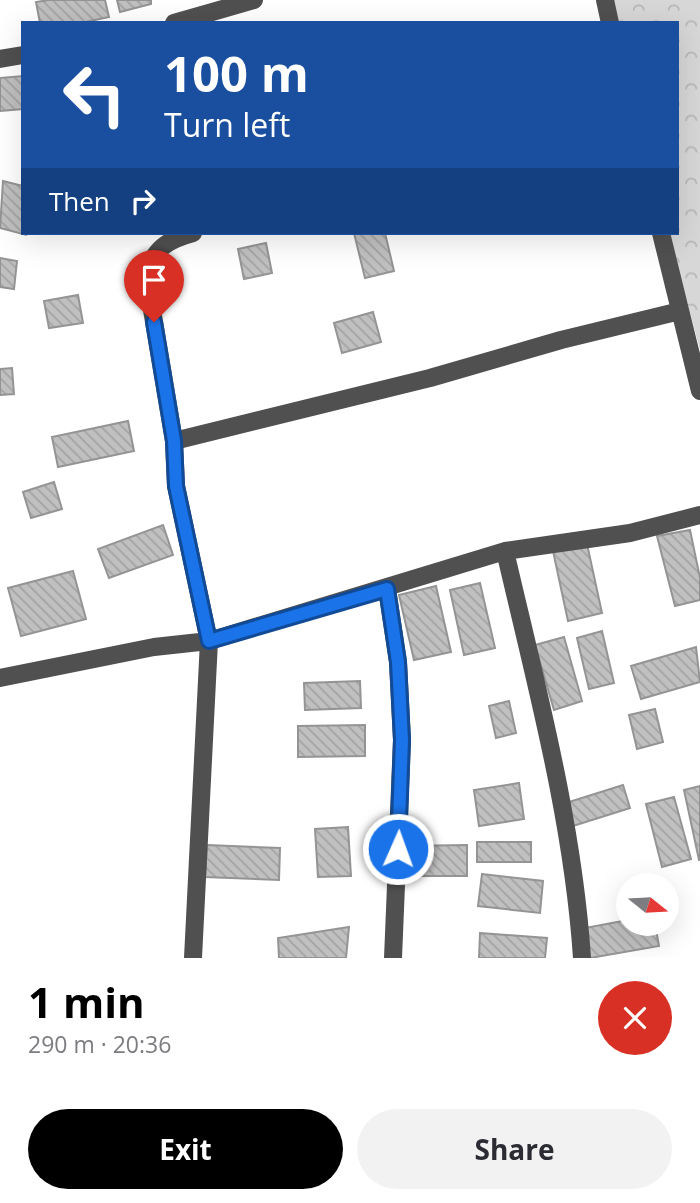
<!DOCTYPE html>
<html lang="en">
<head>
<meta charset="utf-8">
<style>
	body { margin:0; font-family:"Open Sans",sans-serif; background:#f2f2f3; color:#2b2b33; height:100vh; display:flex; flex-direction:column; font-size:26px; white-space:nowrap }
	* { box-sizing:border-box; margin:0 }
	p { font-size:23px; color:#7c7c81 }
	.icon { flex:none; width:38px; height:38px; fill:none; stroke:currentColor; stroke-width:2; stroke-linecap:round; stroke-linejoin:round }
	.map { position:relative; height:958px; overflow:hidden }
	.details { display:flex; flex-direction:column; background:#fff; flex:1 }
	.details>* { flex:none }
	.top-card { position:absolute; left:21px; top:21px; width:658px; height:214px; border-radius:0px; box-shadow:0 7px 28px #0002; background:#1a4fa0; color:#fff; overflow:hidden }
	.needle { width:46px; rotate:108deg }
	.buttons { position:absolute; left:616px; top:873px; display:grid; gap:14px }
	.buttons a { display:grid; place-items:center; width:63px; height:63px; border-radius:50%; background:#fff; box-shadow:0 7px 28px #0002; font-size:35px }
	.pin { position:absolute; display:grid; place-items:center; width:60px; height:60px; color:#fff; margin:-72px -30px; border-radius:50% 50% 50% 0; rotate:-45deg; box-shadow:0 0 7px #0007 }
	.pin .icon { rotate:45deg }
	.me { position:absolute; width:77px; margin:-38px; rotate:2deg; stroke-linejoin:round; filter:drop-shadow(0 0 5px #0008) }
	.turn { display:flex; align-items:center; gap:24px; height:147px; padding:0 28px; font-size:32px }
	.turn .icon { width:91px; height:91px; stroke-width:2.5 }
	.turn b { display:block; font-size:49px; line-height:60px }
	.then { display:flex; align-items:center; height:66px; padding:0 28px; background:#0003; gap:14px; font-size:26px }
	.round { display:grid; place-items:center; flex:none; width:74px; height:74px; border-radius:37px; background:#f2f2f3 }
	.overview { display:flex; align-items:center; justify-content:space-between; height:119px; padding:0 28px }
	h1 { font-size:42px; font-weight:700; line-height:52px; color:#000 }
	.button { display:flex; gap:14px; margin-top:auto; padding:14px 28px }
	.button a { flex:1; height:80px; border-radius:42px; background:#000; color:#fff; font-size:28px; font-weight:700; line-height:80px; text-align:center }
	.button a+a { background:#f2f2f3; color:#2b2b33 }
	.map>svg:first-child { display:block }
	.forest { fill:url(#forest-crowns) }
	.building { fill:url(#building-back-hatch); stroke:#949494; stroke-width:2 }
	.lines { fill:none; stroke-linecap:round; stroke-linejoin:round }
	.minor { stroke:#505050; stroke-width:18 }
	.route-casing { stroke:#114b97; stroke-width:18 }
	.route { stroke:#1a73e8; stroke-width:12 }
</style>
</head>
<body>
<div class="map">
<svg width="700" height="958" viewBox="0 0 700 958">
	<defs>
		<pattern id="forest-crowns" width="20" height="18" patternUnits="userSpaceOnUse" patternTransform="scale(1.75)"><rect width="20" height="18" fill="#d7d7d7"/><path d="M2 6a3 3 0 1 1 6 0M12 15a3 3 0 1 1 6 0" fill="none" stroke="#b7b7b7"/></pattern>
		<pattern id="building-back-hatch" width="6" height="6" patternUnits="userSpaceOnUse" patternTransform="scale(1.75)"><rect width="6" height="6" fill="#c0c0c0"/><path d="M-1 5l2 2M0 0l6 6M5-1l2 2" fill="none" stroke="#a3a3a3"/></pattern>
	</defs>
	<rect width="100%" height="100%" fill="#fff"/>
	<path class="forest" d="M608 0H700V350L669 233H677V23H614Z"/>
	<path class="building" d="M49 0H105L109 17 81 23H40L36 2Z
		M117 0H151V4L120 12Z
		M23 76V109L0 111V78Z
		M3 181 23 186V233L27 235 0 228Z
		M354 233H385L394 271 365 278Z
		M266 243 272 273 244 279 238 249Z
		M0 258 17 261 14 289 0 287Z
		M78 295 83 323 49 328 44 301Z
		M373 312 381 342 342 353 334 323Z
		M12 368 14 394 0 395V369Z
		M128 421 134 451 58 467 52 437Z
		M54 482 62 509 31 518 23 492Z
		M163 525 173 555 109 578 98 549Z
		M690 530 700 578V600L675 606 657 536Z
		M587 544 602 613 568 621 553 551Z
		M73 571 86 619 21 636 8 588Z
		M480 583 495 648 464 655 450 590Z
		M436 586 451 652 414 660 399 595Z
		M602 631 614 683 589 689 577 638Z
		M564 637 582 701 554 710 535 645Z
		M696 647 700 682 641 699 631 666Z
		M360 681 361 708 305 710 304 683Z
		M509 701 516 733 496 738 489 706Z
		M655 709 663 742 637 749 629 715Z
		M365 725V756L298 757V726Z
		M519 783 524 819 479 826 474 790Z
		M623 785 630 808 573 826 566 803Z
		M700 786V860H699L684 790Z
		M674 797 691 859 662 867 646 804Z
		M348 827 351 876 318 877 315 829Z
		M477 842H531V862H477Z
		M207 845 280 848 279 880 205 877Z
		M467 845V876H402V846Z
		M482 874 543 881 540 913 478 906Z
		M628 920V924H655L659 946 590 958 585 928Z
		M349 927 346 958H279L278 938Z
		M480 933 547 938 545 958H479Z"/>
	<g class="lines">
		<path class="minor" d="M605 0 610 23
			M174 23 254 0
			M0 59 23 55
			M661 233 700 391
			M174 441 430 378 561 340 680 311
			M505 551C536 685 573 821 582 958
			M387 589 398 662 402 740 393 958
			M0 678 154 647 209 641 505 551 630 533 700 515
			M193 958 209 641 176 486 174 441 146 274C155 248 167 240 193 233"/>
	</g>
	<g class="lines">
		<g class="route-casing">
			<path id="route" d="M154 322 174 441 176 486 209 641 387 589 398 662 402 740 398 849"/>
		</g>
		<use href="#route" class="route"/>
	</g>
</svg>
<div class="buttons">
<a><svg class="needle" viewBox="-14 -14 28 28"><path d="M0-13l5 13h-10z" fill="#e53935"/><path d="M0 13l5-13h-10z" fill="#7c7c81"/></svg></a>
</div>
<div class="pin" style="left:154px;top:322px;background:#d93025"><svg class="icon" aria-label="arrive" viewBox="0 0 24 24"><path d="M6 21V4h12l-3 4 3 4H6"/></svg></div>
<svg class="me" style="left:398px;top:849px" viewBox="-20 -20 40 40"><circle r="17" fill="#1a73e8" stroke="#fff" stroke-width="3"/><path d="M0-11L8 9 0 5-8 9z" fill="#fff"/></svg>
<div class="top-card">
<div class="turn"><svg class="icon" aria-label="left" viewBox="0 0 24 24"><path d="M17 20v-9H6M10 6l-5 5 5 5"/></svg><div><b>100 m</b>Turn left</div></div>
<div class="then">Then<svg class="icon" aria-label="right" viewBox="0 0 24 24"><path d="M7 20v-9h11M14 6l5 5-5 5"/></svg></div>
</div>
</div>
<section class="details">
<div class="overview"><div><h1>1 min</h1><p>290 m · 20:36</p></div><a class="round" style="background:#d93025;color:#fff"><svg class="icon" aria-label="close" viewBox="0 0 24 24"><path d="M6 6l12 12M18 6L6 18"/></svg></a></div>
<div class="button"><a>Exit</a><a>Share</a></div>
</section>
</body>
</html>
